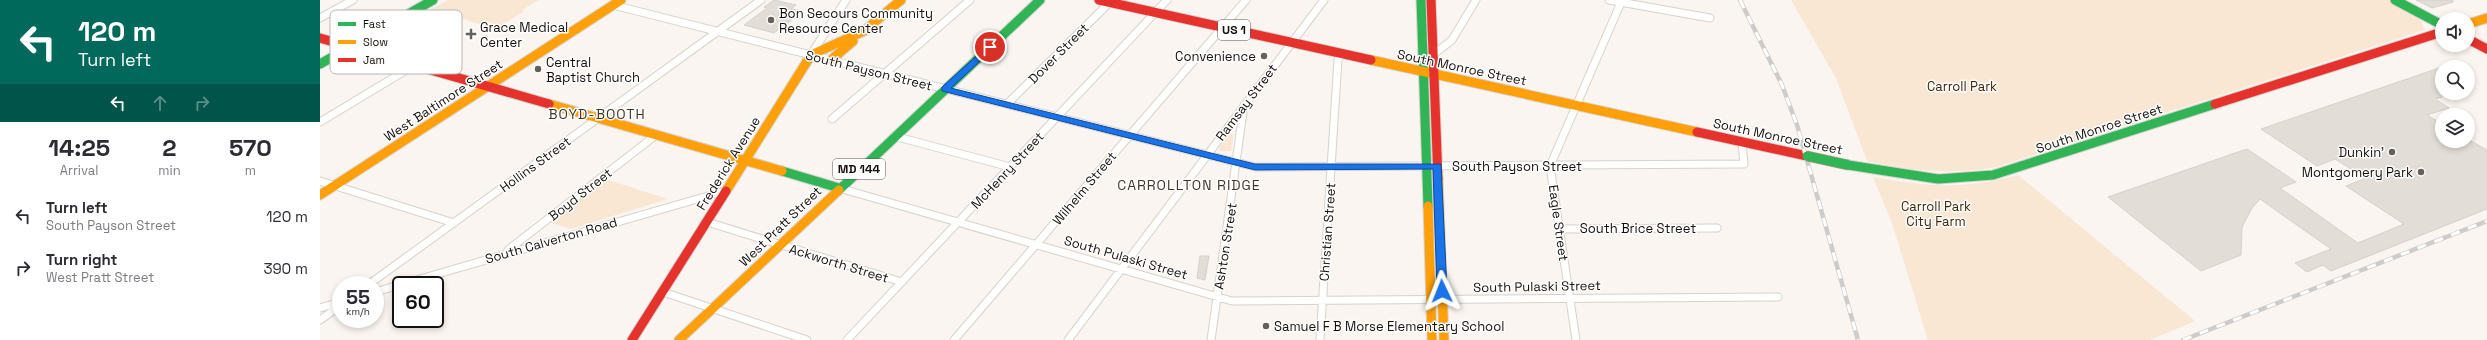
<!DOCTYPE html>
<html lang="en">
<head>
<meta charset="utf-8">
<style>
	body { margin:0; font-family:"Space Grotesk",sans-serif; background:#f2f2f3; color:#2b2b33; height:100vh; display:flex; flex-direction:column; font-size:15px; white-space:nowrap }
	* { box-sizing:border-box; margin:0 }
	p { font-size:13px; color:#7c7c81 }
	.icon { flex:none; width:22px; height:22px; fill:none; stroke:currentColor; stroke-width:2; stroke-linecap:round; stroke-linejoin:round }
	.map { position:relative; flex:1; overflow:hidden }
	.panel { display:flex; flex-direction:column; background:#fff; width:320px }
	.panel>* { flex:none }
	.hud { background:#00695c; color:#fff; overflow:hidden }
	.tools { position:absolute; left:2115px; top:12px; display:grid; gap:8px }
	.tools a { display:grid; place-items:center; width:40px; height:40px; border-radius:50%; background:#fff; box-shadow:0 2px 6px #0003; font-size:20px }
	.speed { position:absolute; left:12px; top:276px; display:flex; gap:8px; font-size:20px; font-weight:700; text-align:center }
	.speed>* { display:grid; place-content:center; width:52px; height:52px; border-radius:50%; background:#fff; box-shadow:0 2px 6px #0003; line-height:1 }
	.speed small { font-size:10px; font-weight:400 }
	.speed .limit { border:2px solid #111; border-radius:6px; background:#fff; color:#111 }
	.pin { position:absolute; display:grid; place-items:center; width:34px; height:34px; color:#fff; margin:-17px; border:2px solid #fff; border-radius:50%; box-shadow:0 1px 4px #0007 }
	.me { position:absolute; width:44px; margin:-22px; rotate:358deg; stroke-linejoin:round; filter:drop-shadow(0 0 3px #0008) }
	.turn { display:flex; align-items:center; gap:14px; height:84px; padding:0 12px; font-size:18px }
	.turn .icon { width:52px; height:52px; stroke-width:2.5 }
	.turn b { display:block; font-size:28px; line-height:34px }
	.lanes { display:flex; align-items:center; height:38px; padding:0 12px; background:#0003; justify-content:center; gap:20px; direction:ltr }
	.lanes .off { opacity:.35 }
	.eta { display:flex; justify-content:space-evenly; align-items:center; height:68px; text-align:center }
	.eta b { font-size:24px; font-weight:800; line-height:28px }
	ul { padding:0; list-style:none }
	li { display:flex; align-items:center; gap:12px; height:52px; padding:0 12px }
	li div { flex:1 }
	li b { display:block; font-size:15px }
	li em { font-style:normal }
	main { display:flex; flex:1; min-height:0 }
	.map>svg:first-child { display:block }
	.green { fill:#f9e6d3 }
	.building { fill:#e2ddd7; stroke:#d5d0cb }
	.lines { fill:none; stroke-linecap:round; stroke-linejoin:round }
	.street-casing { stroke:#d7d2cd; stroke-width:9 }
	.fast-casing { stroke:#d7d2cd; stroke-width:11 }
	.slow-casing { stroke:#d7d2cd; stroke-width:11 }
	.jam-casing { stroke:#d7d2cd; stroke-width:11 }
	.street { stroke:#fefefd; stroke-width:7 }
	.fast { stroke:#30b455; stroke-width:9 }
	.slow { stroke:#ff9f0a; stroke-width:9 }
	.jam { stroke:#e5322d; stroke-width:9 }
	.rail-casing { stroke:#cecccb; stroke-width:4.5 }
	.rail { stroke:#fff; stroke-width:3; stroke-dasharray:9; stroke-linecap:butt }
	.fast-bridge-casing { stroke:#a39685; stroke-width:11; stroke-linecap:butt }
	.fast-bridge { stroke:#30b455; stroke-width:9 }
	.route { fill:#1a73e8; stroke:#114b97 }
	.poi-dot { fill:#64605a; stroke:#fff; stroke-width:1.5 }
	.labels { text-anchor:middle; stroke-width:3; stroke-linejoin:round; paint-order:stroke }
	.shield { fill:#fff; stroke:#5a5754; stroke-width:1 }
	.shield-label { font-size:12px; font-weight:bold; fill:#140f0a }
	.poi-label { font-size:13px; fill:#140f0a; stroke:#fff; text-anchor:start }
	.street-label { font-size:13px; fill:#140f0a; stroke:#fff }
	.park-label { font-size:13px; fill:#3f2507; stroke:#fff }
	.neighbourhood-label { font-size:14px; letter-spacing:1px; fill:#423529; stroke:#fff }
	.key { fill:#fff; stroke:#b8b7b6; stroke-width:1 }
	.key-label { font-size:11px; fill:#140f0a }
</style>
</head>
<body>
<main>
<section class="panel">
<div class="hud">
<div class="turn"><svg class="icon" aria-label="left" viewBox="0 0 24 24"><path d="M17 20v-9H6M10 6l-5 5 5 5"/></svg><div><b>120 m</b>Turn left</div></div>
<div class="lanes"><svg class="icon" aria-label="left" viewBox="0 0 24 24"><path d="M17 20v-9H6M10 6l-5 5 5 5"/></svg><svg class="icon off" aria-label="ahead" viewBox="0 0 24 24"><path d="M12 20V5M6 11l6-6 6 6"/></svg><svg class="icon off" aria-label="right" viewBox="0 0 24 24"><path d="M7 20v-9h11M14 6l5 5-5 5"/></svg></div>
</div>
<div class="eta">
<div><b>14:25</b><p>Arrival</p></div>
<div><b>2</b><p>min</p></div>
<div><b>570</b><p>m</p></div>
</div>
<ul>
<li><svg class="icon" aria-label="left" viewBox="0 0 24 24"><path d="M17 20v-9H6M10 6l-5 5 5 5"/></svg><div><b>Turn left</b><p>South Payson Street</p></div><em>120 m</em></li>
<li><svg class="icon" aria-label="right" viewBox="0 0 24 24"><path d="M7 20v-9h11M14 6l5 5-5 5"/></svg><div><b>Turn right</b><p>West Pratt Street</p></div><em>390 m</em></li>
</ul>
</section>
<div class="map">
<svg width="2167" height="340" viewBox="0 0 2167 340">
	<rect width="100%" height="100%" fill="#faf5f0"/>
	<path class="green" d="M128 0H219L202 10 205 11 175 29 143 19C123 30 118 23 98 17Z
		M1471 0H2068C2081 7 2102 13 2104 30L1676 167C1631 175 1592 171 1547 161L1516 78Z
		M910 134H914L911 151H900L899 148Z
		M1698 175 1875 321 1830 340H1608L1572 223 1553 177C1610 187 1642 190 1698 175Z
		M285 179 348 199 251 229 229 222Z"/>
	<path class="building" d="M454 0 476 5 471 9 479 10 473 15 477 16 454 33 424 25 447 8 444 7Z
		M2096 0H2133V2L2112 8Z
		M2122 67V97L2115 99 2129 108 2107 115 2122 124V141H2151L2167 150V209L2011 271 2003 265 1987 272 1975 263 2011 249 1940 199 1932 208 1922 227 1921 255 1881 271 1788 197 1927 149 1976 182 1960 188 2038 243 2084 224 2026 186 2046 178 2015 159 1997 166 1941 129Z
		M880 256H889L885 280 877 278Z"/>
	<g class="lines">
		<g class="street-casing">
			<path id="street" d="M1289 0 1390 18
				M293 5 935 167 1424 164 1422 142
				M0 18 33 0
				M492 53 526 0
				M1114 54 1132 40 1156 0
				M687 104 790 2
				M512 119 650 0
				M0 122 93 66
				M574 136 690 167
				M0 181 134 223
				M519 188 912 301 1458 297
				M387 222 582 282
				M1240 229 1397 228
				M188 250 336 135
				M48 285 441 0
				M55 292 405 191
				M343 292 487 340
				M0 308 21 302
				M0 320 21 305
				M527 340 847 0
				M634 340 926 0
				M748 340 1004 0
				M891 340 924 105
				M1000 340 1018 59 1022 54
				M1256 340 1230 166 1302 0"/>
		</g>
		<g class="fast-casing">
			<path id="fast" d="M1101 0 1108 206
				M2075 0 2122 25
				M0 64 113 0
				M1528 165 1618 179 1673 175 1895 104
				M462 171 519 188
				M519 190 720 0"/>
		</g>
		<g class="slow-casing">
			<path id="slow" d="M2148 24 2167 18
				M511 60 533 41
				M1051 60 1377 132
				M229 104 462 171
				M1118 179 1124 340
				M406 191 491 55 544 31 581 0
				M0 195 301 0
				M1108 206 1112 340
				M359 340 519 190"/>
		</g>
		<g class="jam-casing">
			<path id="jam" d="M779 0 1051 60
				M1111 0 1118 179
				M0 38 229 104
				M2148 39 2167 49
				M1895 104 2122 32
				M1377 132 1487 156
				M312 340 406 191"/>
		</g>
		<use href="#street" class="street"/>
		<use href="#fast" class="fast"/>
		<use href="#slow" class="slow"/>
		<use href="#jam" class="jam"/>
		<g class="rail-casing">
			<path id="rail" d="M1420 0 1462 85 1477 125 1538 340
				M1863 340 2167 221"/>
		</g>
		<use href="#rail" class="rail"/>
		<g class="fast-bridge-casing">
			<path id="fast-bridge" d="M1487 156 1528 165"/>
		</g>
		<use href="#fast-bridge" class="fast-bridge"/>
	</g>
	<path class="route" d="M670 44 673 45V49L631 88 935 164H1121L1127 291 1122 295 1117 291 1113 169 935 170 622 91V87Z"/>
	<g class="poi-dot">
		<circle cx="451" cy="20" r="4"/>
		<path d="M149 28h4v4h4v4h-4v4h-4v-4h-4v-4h4z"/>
		<circle cx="944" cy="56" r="4"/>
		<circle cx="218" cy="69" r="4"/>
		<circle cx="2072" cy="152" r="4"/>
		<circle cx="2101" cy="172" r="4"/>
		<circle cx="946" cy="326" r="4"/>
	</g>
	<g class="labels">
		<g class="shield">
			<rect x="898" y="20" width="32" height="20" rx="3"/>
			<rect x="513" y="159" width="52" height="20" rx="3"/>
		</g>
		<g class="shield-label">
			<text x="914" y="34">US 1</text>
			<text x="539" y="173">MD 144</text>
		</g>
		<g class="poi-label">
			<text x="459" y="18">Bon Secours Community<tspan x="459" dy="15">Resource Center</tspan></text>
			<text x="160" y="32">Grace Medical<tspan x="160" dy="15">Center</tspan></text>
			<text x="936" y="61" text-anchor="end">Convenience</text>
			<text x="226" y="67">Central<tspan x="226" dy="15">Baptist Church</tspan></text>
			<text x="2064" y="157" text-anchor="end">Dunkin'</text>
			<text x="2093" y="177" text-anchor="end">Montgomery Park</text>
			<text x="954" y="331">Samuel F B Morse Elementary School</text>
		</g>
		<g class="street-label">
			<text transform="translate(738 53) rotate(-45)" y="5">Dover Street</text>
			<text transform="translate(1142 67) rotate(12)" y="5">South Monroe Street</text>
			<text transform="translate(549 70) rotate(14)" y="5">South Payson Street</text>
			<text transform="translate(123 100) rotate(-33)" y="5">West Baltimore Street</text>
			<text transform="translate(926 102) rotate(-53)" y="5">Ramsay Street</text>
			<text transform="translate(1779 128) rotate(-18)" y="5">South Monroe Street</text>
			<text transform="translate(1458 136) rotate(12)" y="5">South Monroe Street</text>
			<text transform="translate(408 163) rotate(-58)" y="5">Frederick Avenue</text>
			<text transform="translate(215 164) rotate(-36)" y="5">Hollins Street</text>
			<text x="1197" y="171">South Payson Street</text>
			<text transform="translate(687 170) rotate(-47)" y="5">McHenry Street</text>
			<text transform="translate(764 188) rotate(-50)" y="5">Wilhelm Street</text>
			<text transform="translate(260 194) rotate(-38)" y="5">Boyd Street</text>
			<text transform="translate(1239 223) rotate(82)" y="5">Eagle Street</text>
			<text transform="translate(460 226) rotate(-44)" y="5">West Pratt Street</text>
			<text x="1318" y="233">South Brice Street</text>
			<text transform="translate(1007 232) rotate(-86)" y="5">Christian Street</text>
			<text transform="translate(231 240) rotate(-16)" y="5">South Calverton Road</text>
			<text transform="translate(905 246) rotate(-81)" y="5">Ashton Street</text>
			<text transform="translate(806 257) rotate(16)" y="5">South Pulaski Street</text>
			<text transform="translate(519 263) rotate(17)" y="5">Ackworth Street</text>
			<text transform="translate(1217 286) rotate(-1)" y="5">South Pulaski Street</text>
		</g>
		<g class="park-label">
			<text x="1642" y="91">Carroll Park</text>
			<text x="1616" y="211">Carroll Park<tspan x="1616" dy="15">City Farm</tspan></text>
		</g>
		<g class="neighbourhood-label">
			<text x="277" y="119">BOYD-BOOTH</text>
			<text x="869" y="190">CARROLLTON RIDGE</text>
		</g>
	</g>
	<rect x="10" y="10" width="132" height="64" rx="6" class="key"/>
	<rect x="18" y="22" width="18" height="4" fill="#30b455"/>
	<rect x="18" y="40" width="18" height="4" fill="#ff9f0a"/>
	<rect x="18" y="58" width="18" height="4" fill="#e5322d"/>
	<g class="key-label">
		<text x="43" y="28">Fast</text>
		<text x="43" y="46">Slow</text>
		<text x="43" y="64">Jam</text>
	</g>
</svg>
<div class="tools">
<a><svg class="icon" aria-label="sound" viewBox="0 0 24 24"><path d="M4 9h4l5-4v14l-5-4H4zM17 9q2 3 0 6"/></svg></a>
<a><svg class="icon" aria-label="search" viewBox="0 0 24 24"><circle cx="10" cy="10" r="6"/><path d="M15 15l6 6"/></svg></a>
<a><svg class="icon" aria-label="layers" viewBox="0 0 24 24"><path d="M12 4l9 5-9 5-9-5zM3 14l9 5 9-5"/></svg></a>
</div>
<div class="speed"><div>55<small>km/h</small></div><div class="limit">60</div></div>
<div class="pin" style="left:670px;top:47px;background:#d93025"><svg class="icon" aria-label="arrive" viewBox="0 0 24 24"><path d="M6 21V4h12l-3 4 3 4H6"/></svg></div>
<svg class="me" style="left:1122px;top:291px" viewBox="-20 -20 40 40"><path d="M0-17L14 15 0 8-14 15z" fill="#1a73e8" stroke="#fff" stroke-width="4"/></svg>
</div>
</main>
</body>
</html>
